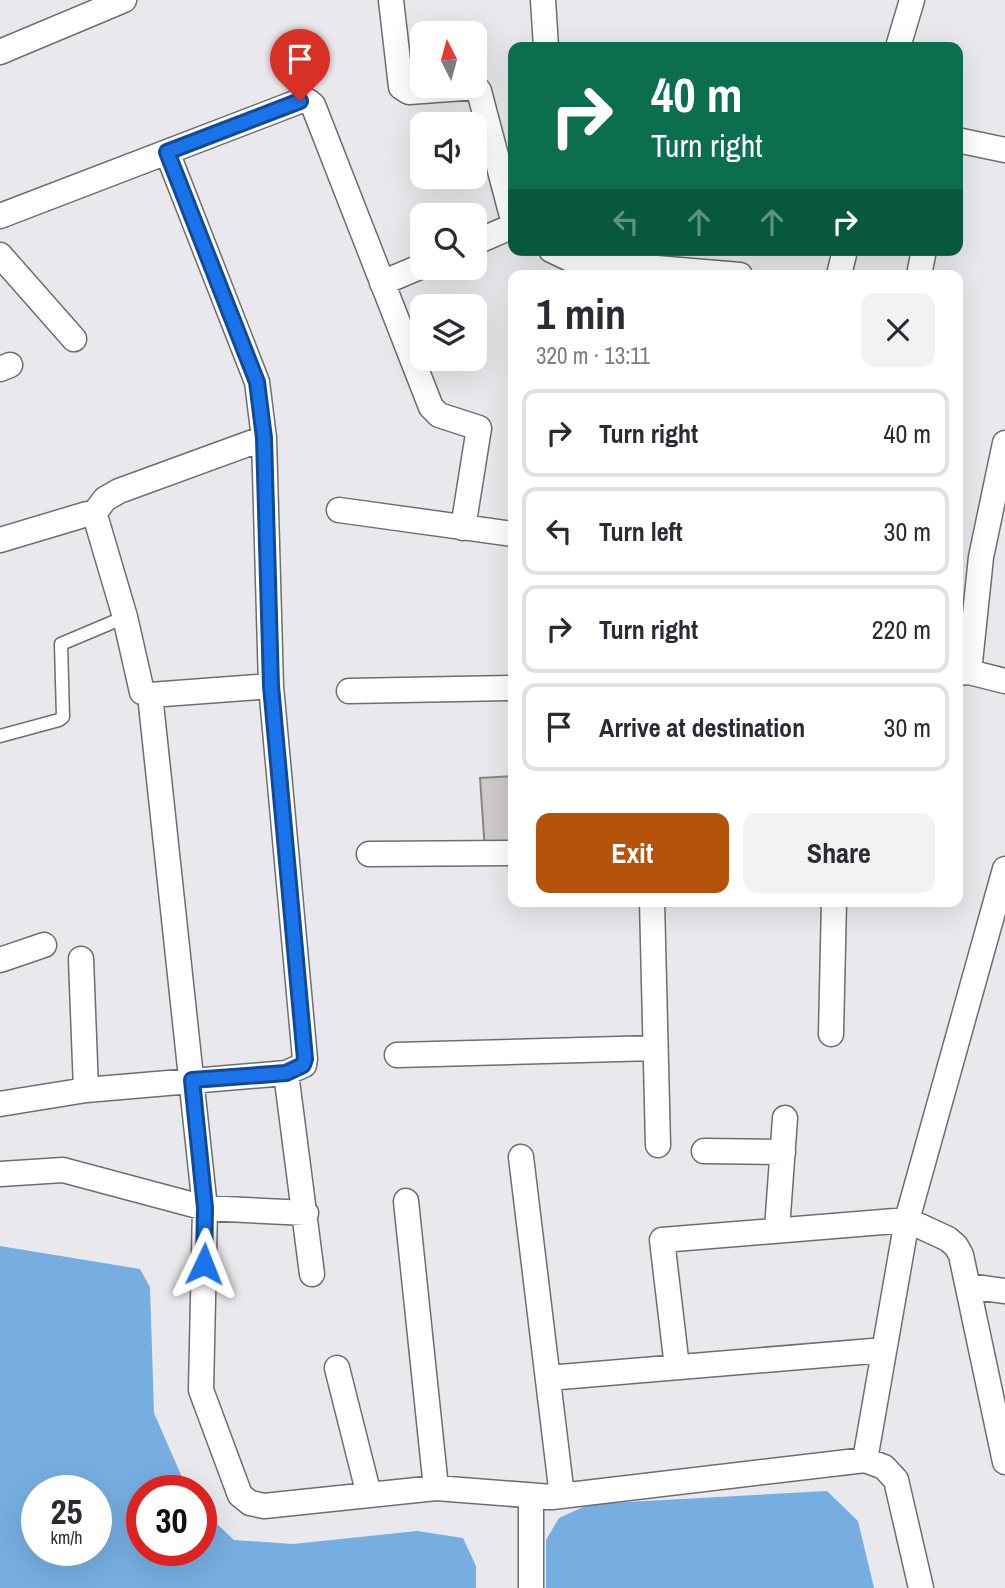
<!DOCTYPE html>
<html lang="en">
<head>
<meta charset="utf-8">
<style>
	body { margin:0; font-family:"Archivo Narrow",sans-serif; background:#f2f2f3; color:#2b2b33; height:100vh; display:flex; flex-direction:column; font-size:26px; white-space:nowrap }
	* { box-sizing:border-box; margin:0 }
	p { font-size:23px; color:#7c7c81 }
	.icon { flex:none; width:38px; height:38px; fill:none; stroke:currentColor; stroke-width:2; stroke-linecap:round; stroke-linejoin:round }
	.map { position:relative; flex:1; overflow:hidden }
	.details { position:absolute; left:508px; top:270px; width:455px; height:637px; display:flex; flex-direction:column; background:#fff; border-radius:14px; box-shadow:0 7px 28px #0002 }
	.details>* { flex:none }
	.hud { position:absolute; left:508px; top:42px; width:455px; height:214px; border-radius:14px; box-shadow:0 7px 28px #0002; background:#0b6e4f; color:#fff; overflow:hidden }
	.needle { width:46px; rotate:354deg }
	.fabs { position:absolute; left:410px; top:21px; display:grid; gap:14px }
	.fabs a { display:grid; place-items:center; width:77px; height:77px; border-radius:14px; background:#fff; box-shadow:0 7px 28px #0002; font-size:35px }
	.speed { position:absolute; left:21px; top:1475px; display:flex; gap:14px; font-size:35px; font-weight:700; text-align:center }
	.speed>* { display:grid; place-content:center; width:91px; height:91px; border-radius:50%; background:#fff; box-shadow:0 7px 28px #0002; line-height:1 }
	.speed small { font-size:18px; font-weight:400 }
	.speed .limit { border:10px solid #d22; background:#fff; color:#111 }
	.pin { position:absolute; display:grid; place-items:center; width:60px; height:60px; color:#fff; margin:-72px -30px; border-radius:50% 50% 50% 0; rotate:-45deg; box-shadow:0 0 7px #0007 }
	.pin .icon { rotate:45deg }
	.me { position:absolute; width:77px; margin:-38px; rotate:2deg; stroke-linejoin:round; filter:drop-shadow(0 0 5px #0008) }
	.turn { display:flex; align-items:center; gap:24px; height:147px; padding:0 28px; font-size:32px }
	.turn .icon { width:91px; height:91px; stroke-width:2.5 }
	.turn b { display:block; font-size:49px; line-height:60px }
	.lanes { display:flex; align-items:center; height:66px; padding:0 28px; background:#0003; justify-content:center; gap:35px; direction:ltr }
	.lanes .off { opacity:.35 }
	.round { display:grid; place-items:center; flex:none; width:74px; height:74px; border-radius:14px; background:#f2f2f3 }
	.headline { display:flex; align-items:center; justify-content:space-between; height:119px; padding:0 28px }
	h1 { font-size:42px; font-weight:800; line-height:52px }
	.action { display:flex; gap:14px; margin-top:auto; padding:14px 28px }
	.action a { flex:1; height:80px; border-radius:14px; background:#b45309; color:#fff; font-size:28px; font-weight:800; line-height:80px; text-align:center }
	.action a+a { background:#f2f2f3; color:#2b2b33 }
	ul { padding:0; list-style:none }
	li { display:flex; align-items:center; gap:21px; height:88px; margin:0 14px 10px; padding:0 14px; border:4px solid #e1e1e2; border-radius:14px }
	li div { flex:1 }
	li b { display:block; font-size:26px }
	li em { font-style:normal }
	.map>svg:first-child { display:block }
	.water { fill:#76aee1; fill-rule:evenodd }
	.building { fill:#cfcac9; stroke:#8a8585; stroke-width:2 }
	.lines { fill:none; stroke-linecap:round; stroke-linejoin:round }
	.service-casing { stroke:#6d6e71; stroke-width:15 }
	.minor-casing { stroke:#6d6e71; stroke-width:27 }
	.service { stroke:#fff; stroke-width:12 }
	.minor { stroke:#fff; stroke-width:24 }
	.route-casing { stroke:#114b97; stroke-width:18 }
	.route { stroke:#1a73e8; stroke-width:12 }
</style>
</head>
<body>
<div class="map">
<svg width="1005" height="1588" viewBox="0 0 1005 1588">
	<rect width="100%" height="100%" fill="#e9e9ed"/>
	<path class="water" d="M0 1246 140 1269 150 1287 154 1413 188 1491H142V1550H201V1509L234 1540 293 1544 417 1531 463 1538 476 1566V1588H0ZM37 1491H96V1550H37Z
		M827 1491 858 1521 874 1588H546V1540L559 1518 590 1504Z"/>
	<path class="building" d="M513 776V849L485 851 480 778Z"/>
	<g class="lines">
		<g class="service-casing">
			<path id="service" d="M0 736 59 720 63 717 61 644 125 617"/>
		</g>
		<g class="minor-casing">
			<path id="minor" d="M391 0 401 87 409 92 476 87 479 91 513 220
				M543 0 546 47
				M898 47 912 0
				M0 52 124 0
				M957 140 1005 150
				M0 216 300 101H308L313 105 431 407 439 415 479 428 463 528
				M474 243 513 226
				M551 250 572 260 585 262 740 275
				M0 255 74 339
				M839 275 845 250
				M919 275 924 250
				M382 283 422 266
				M0 369 10 365
				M339 510 513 534
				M93 515 105 499 119 491 264 438
				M0 540 87 514 93 515 97 522 125 617 142 692 150 695 271 686
				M969 672 981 557 1005 443
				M957 673 969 672 1005 681
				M349 691 513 688
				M150 695 205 1208 201 1390 240 1495 250 1503 264 1506 436 1488 552 1497 865 1460 884 1467 896 1480 921 1588
				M369 854 513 853
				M652 901 658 1145
				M0 960 44 945
				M831 1034 834 901
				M397 1055 655 1048
				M286 1073 312 1274
				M86 1090 286 1073 304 1065 305 1059 271 686 264 438 257 382 167 152
				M0 1104 86 1090 81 959
				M704 1151 783 1152
				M521 1157 562 1496
				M0 1174 63 1170 205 1208 306 1213
				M406 1201 436 1488
				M777 1229 785 1118
				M968 1286 1005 1291
				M677 1367 662 1240 907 1220 948 1239 956 1246 961 1255 1005 1462
				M337 1368 369 1495
				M548 1378 884 1350
				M865 1460 907 1220 1005 869
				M531 1496V1588"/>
		</g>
		<use href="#service" class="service"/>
		<use href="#minor" class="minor"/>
	</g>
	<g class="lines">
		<g class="route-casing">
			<path id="route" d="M204 1264 205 1208 192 1080 286 1073 303 1065 305 1059 271 686 264 438 257 382 167 152 300 101"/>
		</g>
		<use href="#route" class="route"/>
	</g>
</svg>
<div class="fabs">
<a><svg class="needle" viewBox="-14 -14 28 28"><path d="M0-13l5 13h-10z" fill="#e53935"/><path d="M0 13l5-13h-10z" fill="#7c7c81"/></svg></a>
<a><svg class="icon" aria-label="sound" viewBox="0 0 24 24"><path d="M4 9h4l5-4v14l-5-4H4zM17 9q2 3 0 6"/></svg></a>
<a><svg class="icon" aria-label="search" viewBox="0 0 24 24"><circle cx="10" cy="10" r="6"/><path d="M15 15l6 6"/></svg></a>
<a><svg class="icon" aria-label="layers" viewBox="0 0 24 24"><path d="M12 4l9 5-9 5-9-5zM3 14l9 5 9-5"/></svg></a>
</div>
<div class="speed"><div>25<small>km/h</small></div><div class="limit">30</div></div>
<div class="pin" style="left:300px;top:101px;background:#d93025"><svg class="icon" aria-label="arrive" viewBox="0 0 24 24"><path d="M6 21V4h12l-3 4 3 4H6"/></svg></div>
<svg class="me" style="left:204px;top:1264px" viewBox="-20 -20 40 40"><path d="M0-17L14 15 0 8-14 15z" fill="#1a73e8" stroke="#fff" stroke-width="4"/></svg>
<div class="hud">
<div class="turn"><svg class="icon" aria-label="right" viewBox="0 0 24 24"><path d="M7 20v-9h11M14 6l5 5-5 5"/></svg><div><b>40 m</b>Turn right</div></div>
<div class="lanes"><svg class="icon off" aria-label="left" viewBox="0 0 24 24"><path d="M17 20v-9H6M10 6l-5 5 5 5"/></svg><svg class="icon off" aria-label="ahead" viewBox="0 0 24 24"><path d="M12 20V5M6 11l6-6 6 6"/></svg><svg class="icon off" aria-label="ahead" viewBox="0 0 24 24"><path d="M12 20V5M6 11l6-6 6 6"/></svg><svg class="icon" aria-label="right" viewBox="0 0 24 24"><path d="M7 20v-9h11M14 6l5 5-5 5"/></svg></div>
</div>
<section class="details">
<div class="headline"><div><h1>1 min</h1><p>320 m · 13:11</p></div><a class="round"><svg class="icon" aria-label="close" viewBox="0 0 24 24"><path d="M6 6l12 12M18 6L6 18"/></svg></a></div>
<ul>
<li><svg class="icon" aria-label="right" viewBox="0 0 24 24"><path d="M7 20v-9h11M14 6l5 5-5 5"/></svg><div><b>Turn right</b></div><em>40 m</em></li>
<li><svg class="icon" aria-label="left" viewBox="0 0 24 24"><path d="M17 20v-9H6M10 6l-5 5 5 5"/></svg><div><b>Turn left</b></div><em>30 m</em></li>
<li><svg class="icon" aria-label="right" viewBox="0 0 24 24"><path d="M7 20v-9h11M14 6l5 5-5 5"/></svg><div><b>Turn right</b></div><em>220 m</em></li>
<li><svg class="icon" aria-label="arrive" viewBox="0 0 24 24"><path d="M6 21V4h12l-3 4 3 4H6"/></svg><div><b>Arrive at destination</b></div><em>30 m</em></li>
</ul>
<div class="action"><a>Exit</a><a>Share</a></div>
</section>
</div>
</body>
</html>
